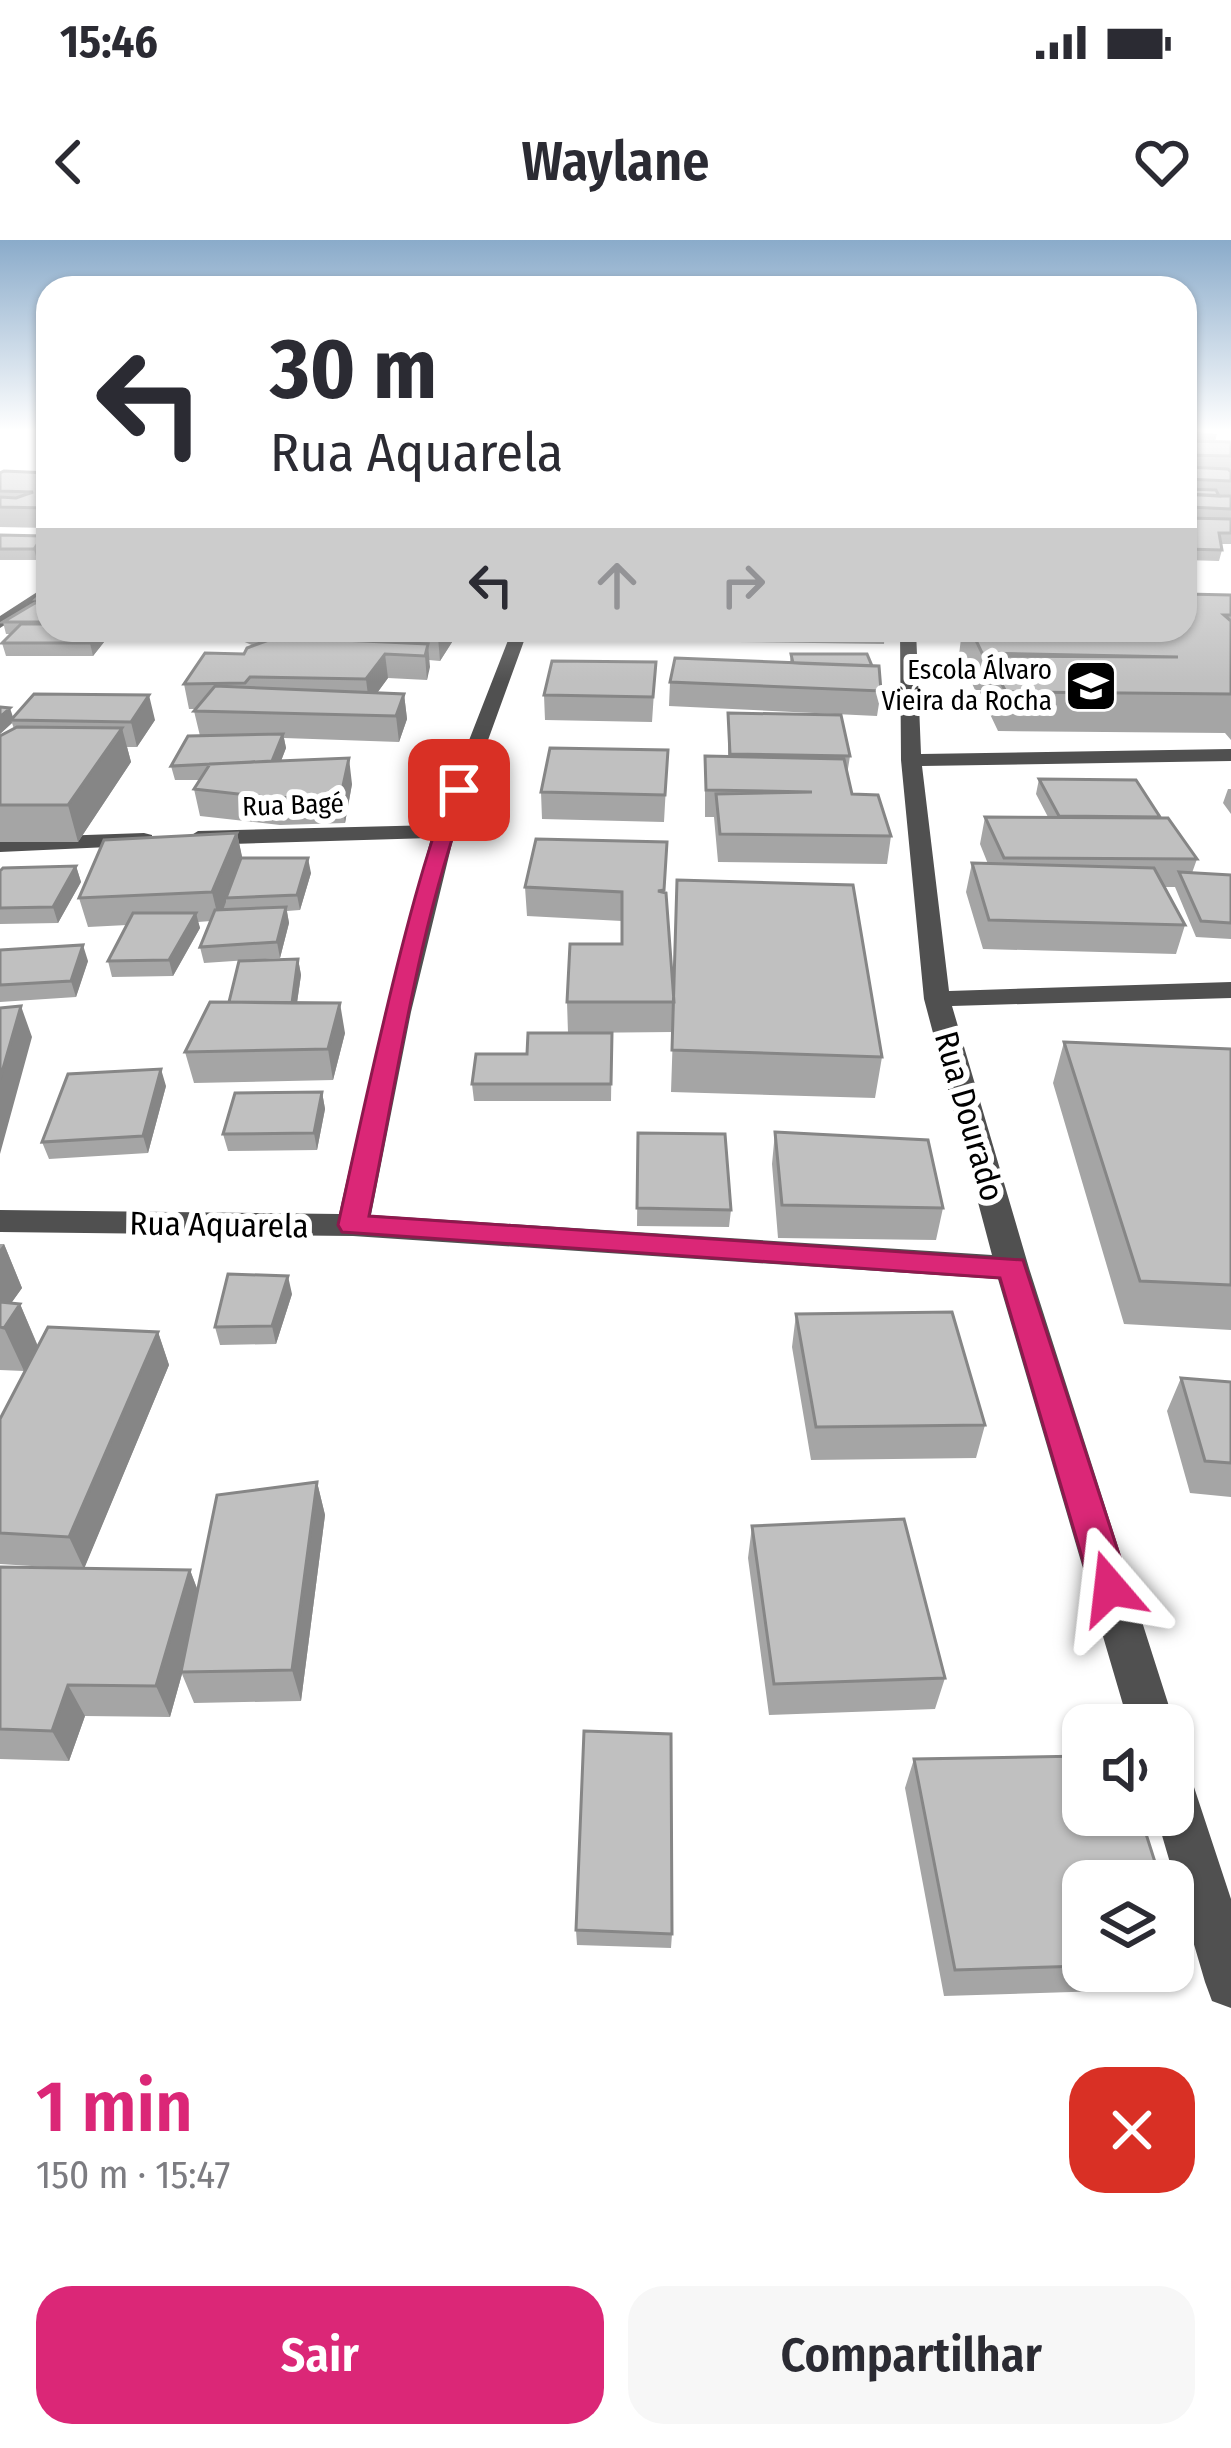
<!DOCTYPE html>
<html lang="pt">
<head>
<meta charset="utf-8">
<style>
	body { margin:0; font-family:"Fira Sans Condensed",sans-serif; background:#f7f7f7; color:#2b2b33; height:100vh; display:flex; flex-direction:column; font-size:45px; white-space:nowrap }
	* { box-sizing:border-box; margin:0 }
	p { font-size:39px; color:#7c7c81 }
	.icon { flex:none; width:66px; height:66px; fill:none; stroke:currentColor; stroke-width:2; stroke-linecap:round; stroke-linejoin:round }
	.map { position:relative; height:1788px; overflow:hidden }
	.side { display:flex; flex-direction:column; background:#fff; flex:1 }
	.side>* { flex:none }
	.guide { position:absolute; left:36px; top:36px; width:1161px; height:366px; border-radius:36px; box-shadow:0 3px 9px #0004; background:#fff; color:#2b2b33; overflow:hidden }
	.fabs { position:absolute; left:1062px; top:1464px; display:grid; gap:24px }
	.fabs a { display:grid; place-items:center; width:132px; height:132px; border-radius:24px; background:#fff; box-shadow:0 3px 9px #0004; font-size:60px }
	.pin { position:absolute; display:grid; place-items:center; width:102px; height:102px; color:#fff; margin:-51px; border-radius:24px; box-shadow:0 6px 18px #0006 }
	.me { position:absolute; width:132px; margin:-66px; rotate:343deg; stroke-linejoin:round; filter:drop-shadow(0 0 9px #0008) }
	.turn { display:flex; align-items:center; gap:42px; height:252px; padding:0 36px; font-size:54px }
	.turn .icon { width:156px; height:156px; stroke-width:2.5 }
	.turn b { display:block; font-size:84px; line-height:102px }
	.lanes { display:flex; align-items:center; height:114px; padding:0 36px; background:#0003; justify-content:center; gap:60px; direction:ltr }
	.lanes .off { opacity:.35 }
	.round { display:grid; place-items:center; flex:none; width:126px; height:126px; border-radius:36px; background:#f7f7f7 }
	.head { display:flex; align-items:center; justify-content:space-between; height:204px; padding:0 36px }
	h1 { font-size:72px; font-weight:600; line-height:90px; color:#db2777 }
	.action { display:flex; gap:24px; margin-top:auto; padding:24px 36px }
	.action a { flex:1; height:138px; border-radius:36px; background:#db2777; color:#fff; font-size:48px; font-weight:600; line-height:138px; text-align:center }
	.action a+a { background:#f7f7f7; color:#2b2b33 }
	.status { display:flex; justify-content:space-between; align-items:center; height:84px; padding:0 60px; background:#fff; direction:ltr }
	.status svg { height:33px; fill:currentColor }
	header { display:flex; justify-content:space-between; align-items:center; height:156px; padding:0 36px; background:#fff; font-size:54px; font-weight:600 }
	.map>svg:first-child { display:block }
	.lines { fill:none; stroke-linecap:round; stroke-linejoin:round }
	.minor { fill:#505050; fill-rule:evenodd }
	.wall { fill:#a5a5a5 }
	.shaded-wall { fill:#868686 }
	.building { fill:#c0c0c0; stroke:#868686; stroke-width:3 }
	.route { fill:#db2777; stroke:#8e194d; stroke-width:3 }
	.labels { text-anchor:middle; stroke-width:12; stroke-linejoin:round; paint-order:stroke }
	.far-poi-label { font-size:27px; fill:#000; stroke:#fff; text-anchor:end }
	.far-street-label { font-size:27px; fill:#000; stroke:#fff }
	.street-label { font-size:33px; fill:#000; stroke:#fff }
</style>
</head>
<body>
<div class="status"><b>15:46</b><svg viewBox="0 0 49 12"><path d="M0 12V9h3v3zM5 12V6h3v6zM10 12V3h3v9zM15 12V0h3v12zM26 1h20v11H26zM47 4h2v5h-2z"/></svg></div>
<header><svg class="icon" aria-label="back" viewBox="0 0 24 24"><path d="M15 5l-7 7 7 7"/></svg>Waylane<svg class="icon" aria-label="heart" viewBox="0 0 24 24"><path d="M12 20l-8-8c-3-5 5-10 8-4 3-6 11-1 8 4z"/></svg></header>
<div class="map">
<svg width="1231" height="1788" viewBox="0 0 1231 1788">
	<rect width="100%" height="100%" fill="#fff"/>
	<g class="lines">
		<path class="minor" d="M48 345V357L0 388V376Z
			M512 390H528L455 591 411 772 371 975 992 1015 924 759 901 520 900 390H916L921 514 1231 509V521L922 526 949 751 1231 742V758L952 766 1029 1028 1175 1485 1173 1490V1485H1129L998 1039 353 996 0 992V970L339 974 385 772 431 598 198 605 187 598 198 591 436 585Z
			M144 593 152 595V605L0 612V598Z
			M1173 1528 1190 1535 1231 1659V1768L1212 1761 1205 1742 1156 1575H1173Z"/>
	</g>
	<path class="wall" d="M1185 191 1217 194 1215 202H1231V304H1221L1222 310 1219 321 1185 320Z
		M48 221V288L0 287V233H41L39 227Z
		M0 295 43 296 46 307 37 320H0Z
		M48 348V390H205L200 397H108L93 416H6L2 403 11 394H6L3 382 37 363 36 359Z
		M1231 355V500L1225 493 998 491 980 453 981 450H975L959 415 962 390H1185Z
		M238 390H466L462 395H453L454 399 440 421 429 420 427 440 388 438 377 453 404 454 407 479 399 502 284 498 286 508 281 521 352 544 345 583 280 585 200 576 194 549 200 540H175L171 526 200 496 194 471 196 469H189L184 444 244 414 254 406 240 400Z
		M737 390H885L884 404 738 402Z
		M791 414 881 451 877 476 669 466 670 442 790 422Z
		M656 422 652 482 545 480 544 455Z
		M0 467 13 478 155 480 137 507H127L131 522 78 602H0V496L14 489 12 483 0 494Z
		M728 473 850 516 847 535 852 554 891 596 887 624 718 622 714 577H705V516L728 517Z
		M668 510 664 582 542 579 541 552Z
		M1039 539 1160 577 1197 619 1192 633 1231 635V699L1196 697 1175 647H1165L1185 685 1176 714 983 709 966 652 972 623 988 624 980 604 985 577H1048L1036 554Z
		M1228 549H1231V574L1223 563Z
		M237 593 242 618 311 633 300 670 287 671 289 683 280 718 204 723 200 707 211 681 198 682 200 688 173 736 112 737 108 721 127 685 88 687 79 658Z
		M76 626 81 642 58 683 0 684V631Z
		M525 647 665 652 674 760 882 817 875 858 671 852 673 792 568 793 567 762 622 704V681L527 676Z
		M0 710 88 721 76 757 0 762Z
		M298 719 301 735 297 763 345 793 333 840 194 843 185 812 229 762Z
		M612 793 611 861H474L472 844Z
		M1064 802 1231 809V1090L1124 1084 1053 843Z
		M166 846 148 913 49 919 42 902Z
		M322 852 325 869 317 910 228 911 223 894Z
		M775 892 943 968 936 1000 778 998 772 924Z
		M638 893 731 970 729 987 637 986Z
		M0 1004H4L22 1048 11 1063 20 1064 38 1106 158 1092 169 1125 84 1328 190 1330 198 1351 317 1242 325 1275 301 1461 194 1463 182 1434 170 1477 85 1476 69 1521 0 1519V1327L63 1328 0 1324V1179L32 1118 24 1131 0 1130Z
		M292 1054 276 1104 220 1105 215 1087Z
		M796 1074 985 1185 976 1218 811 1220 792 1107Z
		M1181 1138 1231 1142V1257L1190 1253 1167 1171Z
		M752 1286 945 1438 935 1469 769 1475 748 1318Z
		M914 1519 1083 1641V1731H1173V1680L1186 1722 1167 1749 944 1756 905 1548Z
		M576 1690 672 1694 671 1708 577 1705Z"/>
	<path class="shaded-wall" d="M43 296 46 307 37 320 34 309Z
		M100 390H106L108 397 93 416 90 403Z
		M443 390H453L454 399 440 421 438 397Z
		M428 404 430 427 427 440 425 416Z
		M385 414 388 438 369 464 366 439Z
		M404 454 407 479 399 502 396 476Z
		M149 455 155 480 137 507 131 482Z
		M10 468 14 480H11L12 483 0 494V477Z
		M122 488 131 522 78 602 68 565Z
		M283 494 286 508 274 539 271 525Z
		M349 518 352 544 345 583 341 555Z
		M237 593 243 621 226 658V662L219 681 212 652Z
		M308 618 311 633 300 670 297 655Z
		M76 626 81 642 58 683 53 667Z
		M286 667 289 683 280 718 277 702Z
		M196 673 200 688 173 736 169 720Z
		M83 705 88 721 76 757 71 741Z
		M298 719 301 735 294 783 291 766Z
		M340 763 345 793 333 840 328 809Z
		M21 766 32 797 0 914V839Z
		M161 829 166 846 148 913 143 896Z
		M322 852 325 869 317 910 314 893Z
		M4 1004 22 1048 0 1079V1009Z
		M288 1036 292 1054 276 1104 272 1086Z
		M20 1064 38 1107 24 1131 4 1088Z
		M158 1092 169 1125 84 1329 69 1297Z
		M317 1242 325 1275 301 1461 292 1430Z
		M190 1330 202 1362 170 1477 156 1446Z
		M68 1445 85 1476 69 1521 52 1491Z"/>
	<path class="building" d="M1185 201 1231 202V216L1185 215Z
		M1185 227 1228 229 1231 232V241L1185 239Z
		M4 231 48 233V268L0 267V257L16 258 33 252 0 251V233Z
		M1185 249 1216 250 1219 256 1185 254Z
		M1185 254 1231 256V269L1189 267 1185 262Z
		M1185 278 1231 279V293H1219L1222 310 1185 309Z
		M0 295 43 296 34 309H0Z
		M48 348V359H36Z
		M1185 354 1231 355V375H1224L1231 381V454L1006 452 987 416 1178 417 982 413 971 390H1185Z
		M35 363H48V382H3Z
		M21 384H48V390H100L90 403H2Z
		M268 390H443L438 397Z
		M277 397 428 404 425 416 385 414 366 439 250 437 245 443 184 444 205 413 244 414 247 408Z
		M791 414H867L872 426 793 423Z
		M675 418 879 426 881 451 670 442Z
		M552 421 656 422 653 457 544 455Z
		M215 446 404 454 396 476 194 471Z
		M34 454 149 455 131 482 11 480Z
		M0 467 10 468 0 477Z
		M728 473 841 475 850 516 730 514Z
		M17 487 122 488 68 565H0V496Z
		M283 494 272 521 171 526 188 496Z
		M550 508 668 510 665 555 541 552Z
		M705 516 844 519 852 554 878 555 891 596 720 594 716 554 812 552 706 550Z
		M349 518 341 555 275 558 194 549 210 524Z
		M1039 539 1136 540 1160 577 1059 576Z
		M985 577 1168 578 1197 619 1004 618Z
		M237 593 212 652 79 658 104 600Z
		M536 599 667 602 664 650 658 651 666 653 674 762H567L570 704H622V652L525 647Z
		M241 618H308L297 655 226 658Z
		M972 623 1154 628 1185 685 989 680Z
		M76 626 53 667 0 668V631L3 628Z
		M1179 632 1231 635V683L1201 681Z
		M677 640 853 645 882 817 672 810Z
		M286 667 277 702 200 707 215 670Z
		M133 673H196L169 720 108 721Z
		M83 705 71 741 0 745V710Z
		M298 719 292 763 229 762 239 721Z
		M210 762 340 763 328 809 185 812Z
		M21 766 0 839V768Z
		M528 793H612L611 844H472L476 814H527Z
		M1064 802 1231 809V1045L1140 1041Z
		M161 829 143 896 42 902 68 834Z
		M322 852 314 893 223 894 235 853Z
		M775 892 928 900 943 968 782 965Z
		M638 893 725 894 731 970 637 968Z
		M228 1034 288 1036 272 1086 215 1087Z
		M0 1062 20 1064 4 1088 0 1087Z
		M952 1072 985 1185 816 1187 796 1074Z
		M48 1087 158 1092 69 1297 0 1293V1179Z
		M1181 1138 1231 1142V1223L1205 1221Z
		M317 1242 292 1430 181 1432 217 1255Z
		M904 1279 945 1438 774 1444 752 1286Z
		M0 1327 190 1330 156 1446 68 1445 52 1491 0 1489Z
		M584 1491 671 1494 672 1694 576 1690Z
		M1083 1516V1575H1140L1161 1641H1083V1726L955 1730 914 1519Z
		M1173 1680 1186 1722 1173 1723Z"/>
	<linearGradient id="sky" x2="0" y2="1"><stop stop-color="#8aabca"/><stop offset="0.43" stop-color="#fff"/><stop offset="1" stop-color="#fff" stop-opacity="0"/></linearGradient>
	<rect width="1231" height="442" fill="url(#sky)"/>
	<path class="route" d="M459 545 469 550C418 686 398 835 369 976L1023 1020 1130 1348 1124 1360 1110 1365 1097 1360 1091 1348 1000 1038 342 992 338 985C351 928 427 560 459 545Z"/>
	<defs>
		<g id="school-square" transform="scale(2.7)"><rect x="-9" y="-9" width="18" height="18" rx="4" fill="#000" stroke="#fff"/><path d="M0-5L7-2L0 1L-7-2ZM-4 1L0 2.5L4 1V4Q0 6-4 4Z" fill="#fff"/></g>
	</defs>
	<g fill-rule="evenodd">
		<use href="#school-square" x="1091" y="446"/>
	</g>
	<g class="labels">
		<g class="far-poi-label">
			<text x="1052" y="439">Escola Álvaro<tspan x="1052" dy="31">Vieira da Rocha</tspan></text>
		</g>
		<g class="far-street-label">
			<text transform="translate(293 565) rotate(-2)" y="9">Rua Bagé</text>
		</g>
		<g class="street-label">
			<text transform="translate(970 876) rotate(74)" y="12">Rua Dourado</text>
			<text transform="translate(219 984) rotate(1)" y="12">Rua Aquarela</text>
		</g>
	</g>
</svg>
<div class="fabs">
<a><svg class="icon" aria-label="sound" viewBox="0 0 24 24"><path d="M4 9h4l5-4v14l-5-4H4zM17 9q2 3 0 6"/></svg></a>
<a><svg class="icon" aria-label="layers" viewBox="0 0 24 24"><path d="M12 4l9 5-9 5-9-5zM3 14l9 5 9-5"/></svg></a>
</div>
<div class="pin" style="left:459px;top:550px;background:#d93025"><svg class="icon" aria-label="arrive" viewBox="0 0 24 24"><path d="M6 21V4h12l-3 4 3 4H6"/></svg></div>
<svg class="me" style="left:1110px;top:1348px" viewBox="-20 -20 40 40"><path d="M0-17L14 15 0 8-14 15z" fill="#db2777" stroke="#fff" stroke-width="4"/></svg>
<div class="guide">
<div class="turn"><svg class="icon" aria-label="left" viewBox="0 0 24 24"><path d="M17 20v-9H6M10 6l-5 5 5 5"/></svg><div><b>30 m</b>Rua Aquarela</div></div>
<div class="lanes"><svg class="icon" aria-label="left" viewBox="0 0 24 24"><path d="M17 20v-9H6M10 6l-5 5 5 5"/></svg><svg class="icon off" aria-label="ahead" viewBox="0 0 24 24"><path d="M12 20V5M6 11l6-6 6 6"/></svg><svg class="icon off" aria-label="right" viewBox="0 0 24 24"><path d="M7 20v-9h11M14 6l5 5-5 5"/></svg></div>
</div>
</div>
<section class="side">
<div class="head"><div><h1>1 min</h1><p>150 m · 15:47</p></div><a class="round" style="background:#d93025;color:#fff"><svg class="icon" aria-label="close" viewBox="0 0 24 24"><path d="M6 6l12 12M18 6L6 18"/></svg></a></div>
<div class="action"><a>Sair</a><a>Compartilhar</a></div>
</section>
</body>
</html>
